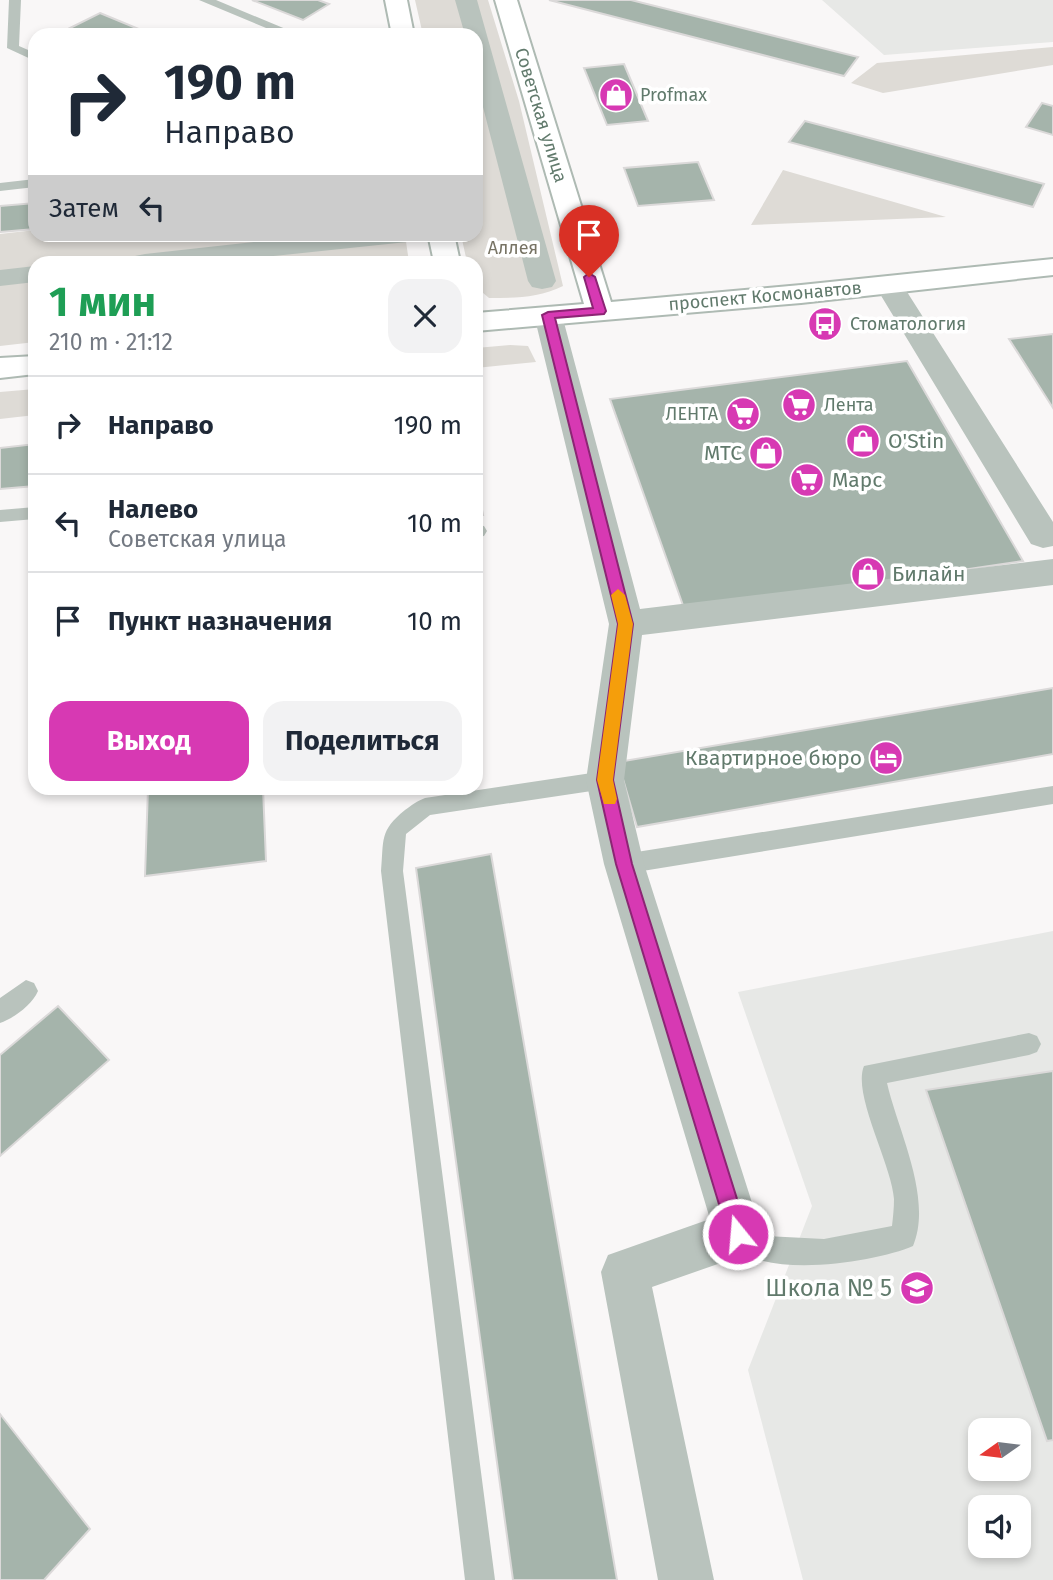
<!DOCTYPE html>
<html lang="ru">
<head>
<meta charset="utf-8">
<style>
	body { margin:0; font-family:"Fira Sans",sans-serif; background:#f2f2f3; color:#1f2937; height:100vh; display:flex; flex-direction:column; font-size:26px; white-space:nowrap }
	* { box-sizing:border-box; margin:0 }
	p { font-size:23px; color:#747a83 }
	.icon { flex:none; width:38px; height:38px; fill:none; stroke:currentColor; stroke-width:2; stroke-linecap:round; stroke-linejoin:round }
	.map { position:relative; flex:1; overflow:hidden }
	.side { position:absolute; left:28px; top:256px; width:455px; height:539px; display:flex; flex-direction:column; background:#fff; border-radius:21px; box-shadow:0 4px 10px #0003 }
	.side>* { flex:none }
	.guide { position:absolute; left:28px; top:28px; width:455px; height:214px; border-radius:21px; box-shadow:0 4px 10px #0003; background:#fff; color:#1f2937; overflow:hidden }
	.needle { width:46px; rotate:256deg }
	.buttons { position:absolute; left:968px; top:1418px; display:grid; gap:14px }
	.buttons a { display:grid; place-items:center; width:63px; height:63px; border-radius:14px; background:#fff; box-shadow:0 4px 10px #0003; font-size:35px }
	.pin { position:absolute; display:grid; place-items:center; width:60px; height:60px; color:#fff; margin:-72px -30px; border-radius:50% 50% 50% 0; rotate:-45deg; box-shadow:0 0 7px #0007 }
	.pin .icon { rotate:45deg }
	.me { position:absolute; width:77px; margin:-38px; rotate:343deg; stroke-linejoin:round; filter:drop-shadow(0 0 5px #0008) }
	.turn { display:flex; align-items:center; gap:24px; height:147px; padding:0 21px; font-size:32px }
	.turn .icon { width:91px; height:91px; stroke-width:2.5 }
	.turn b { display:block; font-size:49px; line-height:60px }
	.then { display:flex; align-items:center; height:66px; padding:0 21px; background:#0003; gap:14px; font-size:26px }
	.round { display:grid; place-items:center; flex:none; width:74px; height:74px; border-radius:21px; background:#f2f2f3 }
	.head { display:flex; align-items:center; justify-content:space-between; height:119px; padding:0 21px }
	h1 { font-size:42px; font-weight:700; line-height:52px; color:#1e9e55 }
	.cta { display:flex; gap:14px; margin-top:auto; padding:14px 21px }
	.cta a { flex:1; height:80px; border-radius:21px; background:#d739b3; color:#fff; font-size:28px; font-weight:700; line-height:80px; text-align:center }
	.cta a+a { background:#f2f2f3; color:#1f2937 }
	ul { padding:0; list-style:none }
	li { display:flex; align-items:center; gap:21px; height:98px; padding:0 21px; border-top:2px solid #e0e1e3 }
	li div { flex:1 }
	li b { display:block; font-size:26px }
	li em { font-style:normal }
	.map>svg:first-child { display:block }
	.built { fill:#e7e8e6; fill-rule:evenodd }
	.green { fill:#dedbd6 }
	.building { fill:#a5b4ab; stroke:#dbd9d9; stroke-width:2 }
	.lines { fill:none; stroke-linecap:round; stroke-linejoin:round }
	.secondary-casing { stroke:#aebab3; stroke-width:4 }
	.lane { fill:#b9c3bd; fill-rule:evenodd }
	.street { fill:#b9c3bd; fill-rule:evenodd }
	.secondary { fill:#fff; fill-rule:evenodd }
	.route { fill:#d739b3; stroke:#8c2574; stroke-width:2 }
	.slow { fill:#f59e0b }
	.labels { text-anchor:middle; stroke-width:7; stroke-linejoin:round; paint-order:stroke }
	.far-poi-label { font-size:18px; fill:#617a6c; stroke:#fff; text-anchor:start }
	.far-street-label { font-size:18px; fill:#617a6c; stroke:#fff }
	.far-park-label { font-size:18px; fill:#787465; stroke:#fff }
	.poi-label { font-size:21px; fill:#617a6c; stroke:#fff; text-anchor:start }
	.near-poi-label { font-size:24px; fill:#617a6c; stroke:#fff; text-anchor:end }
</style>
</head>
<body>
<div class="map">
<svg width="1053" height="1580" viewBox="0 0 1053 1580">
	<rect width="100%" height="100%" fill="#f9f7f7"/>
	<path class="built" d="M822 0H1053V42L884 55Z
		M1053 931V1580H803L748 1370 812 1206 738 992ZM980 1430H1018V1468H980ZM980 1507H1018V1545H980Z"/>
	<path class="green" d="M415 0H488L519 101 563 286C539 298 515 298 489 298L476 287V262H467L461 235 476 234V35H423Z
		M1053 47V65L883 93 851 83 877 63Z
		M783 170 946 217 751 225Z
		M35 230V234L405 235 409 262H35V342L0 346V234Z
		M510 345 528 346 536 362 476 368V348Z
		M35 389V415L0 419V392Z"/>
	<path class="building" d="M252 0H318L329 4 303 20Z
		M549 0H631L858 57 844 76Z
		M100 13 153 35H86L70 28Z
		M624 64 648 121 607 125 584 68Z
		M1042 103 1053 106V135L1026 127Z
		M805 121 1044 184 1033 207 789 142Z
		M698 162 714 200 638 206 624 168Z
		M35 203V229L0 232V206Z
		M1053 334V408L1009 339Z
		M907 361 1023 561 685 611 610 399Z
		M35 444V486L0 489V448Z
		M476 478 483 515H476Z
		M1053 688V754L637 827 618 762Z
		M148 788H263L266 861 145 876Z
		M491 854 617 1580H513L416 868Z
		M58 1006 109 1060 0 1156V1055Z
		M1053 1071V1440L1047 1441 926 1090Z
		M0 1414 90 1529 44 1580H0Z"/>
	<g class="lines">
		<g class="secondary-casing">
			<path id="secondary" d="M385 0H407L414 35H392Z
				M495 0H517L611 302 801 285 1053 259V275L801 303 476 331V313L584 304Z
				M428 234H454L460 262H434Z
				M35 356V374L0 378V358Z"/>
		</g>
		<path class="lane" d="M9 0H21L19 46 35 53V61L7 48Z
			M199 0H216L300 35H283Z
			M35 179V187L0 191V183Z
			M35 507V519L0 522V510Z
			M476 525 484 526 487 531 484 536 476 537Z
			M605 771 612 774 615 780 612 786 605 789 430 815 406 834 403 871 495 1580H465L381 871C384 840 379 831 405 810 412 805 417 801 425 798Z
			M1053 786V804L624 874 616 871 613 864 616 857 624 854Z
			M26 980 34 983 38 991C32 1005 14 1018 0 1023V998Z
			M1029 1033 1037 1036 1041 1044 1037 1052 1029 1055 887 1083C898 1131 933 1198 913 1246 874 1263 745 1284 725 1234L729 1225 738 1221 766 1236 824 1239 892 1226C893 1217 894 1208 894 1199 892 1165 852 1094 864 1066Z"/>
		<path class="street" d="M455 0H477L556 281 552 287 542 289 532 287 528 281 476 80V35H465Z
			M327 234H420L416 240 407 242 217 262H131L135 256 145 254Z
			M35 266V282L0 286V270Z
			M888 276 898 278 902 284 1053 522V546L1043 548 1031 544 874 284 878 278Z
			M548 306 558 309 562 315 640 609 1053 559V585L642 635 624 780 644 864 762 1234 755 1251 652 1287 714 1580H658L601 1272 608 1255 710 1219 604 864 586 780 609 624 534 315 538 309Z"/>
		<use href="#secondary" class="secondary"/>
	</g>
	<path class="route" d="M589 273 595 277 606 311 604 314 555 318 633 624 613 780 632 864 748 1234 745 1241 738 1244 731 1241 728 1234 616 864 597 780 618 624 542 315 548 312 593 308 584 277Z"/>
	<path class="slow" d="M618 589 625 595 633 624 613 780 617 799 615 804H604L597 780 618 624 611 595Z"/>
	<defs>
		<g id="shop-disc" transform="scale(1.75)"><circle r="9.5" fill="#d739b3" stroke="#fff"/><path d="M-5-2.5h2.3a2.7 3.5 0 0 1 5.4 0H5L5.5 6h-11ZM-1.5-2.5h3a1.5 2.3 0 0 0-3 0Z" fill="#fff"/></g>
		<g id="bus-disc" transform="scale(1.75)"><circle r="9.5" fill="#d739b3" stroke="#fff"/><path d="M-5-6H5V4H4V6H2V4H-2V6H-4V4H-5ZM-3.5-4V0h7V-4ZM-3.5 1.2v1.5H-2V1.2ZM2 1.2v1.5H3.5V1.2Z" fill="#fff"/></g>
		<g id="supermarket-disc" transform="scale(1.75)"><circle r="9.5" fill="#d739b3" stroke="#fff"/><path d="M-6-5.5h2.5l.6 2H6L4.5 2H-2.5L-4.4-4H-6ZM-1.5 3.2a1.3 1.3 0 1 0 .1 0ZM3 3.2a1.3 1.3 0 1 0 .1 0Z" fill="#fff"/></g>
		<g id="hotel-disc" transform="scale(1.75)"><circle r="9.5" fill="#d739b3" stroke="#fff"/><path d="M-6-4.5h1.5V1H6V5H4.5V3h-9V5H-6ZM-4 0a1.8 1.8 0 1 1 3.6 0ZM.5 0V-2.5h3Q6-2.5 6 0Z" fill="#fff"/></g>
		<g id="school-disc" transform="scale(1.75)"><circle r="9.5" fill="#d739b3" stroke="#fff"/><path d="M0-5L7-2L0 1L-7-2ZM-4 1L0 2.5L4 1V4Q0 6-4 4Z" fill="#fff"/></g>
	</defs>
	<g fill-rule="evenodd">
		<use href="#shop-disc" x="616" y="95"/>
		<use href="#bus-disc" x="825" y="324"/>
		<use href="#supermarket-disc" x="799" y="405"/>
		<use href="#supermarket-disc" x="743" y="414"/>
		<use href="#shop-disc" x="863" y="441"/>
		<use href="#shop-disc" x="766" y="453"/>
		<use href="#supermarket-disc" x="807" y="480"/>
		<use href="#shop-disc" x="868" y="574"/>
		<use href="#hotel-disc" x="886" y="758"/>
		<use href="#school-disc" x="917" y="1288"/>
	</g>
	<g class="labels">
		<g class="far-poi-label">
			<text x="640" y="101">Profmax</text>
			<text x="850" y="330">Стоматология</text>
			<text x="824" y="411">Лента</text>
			<text x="718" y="420" text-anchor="end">ЛЕНТА</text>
		</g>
		<g class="far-street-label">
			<text transform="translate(541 115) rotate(73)" y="6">Советская улица</text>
			<text transform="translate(765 296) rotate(-5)" y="6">проспект Космонавтов</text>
		</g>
		<g class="far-park-label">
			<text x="513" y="254">Аллея</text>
		</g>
		<g class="poi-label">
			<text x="888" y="448">O'Stin</text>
			<text x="742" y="460" text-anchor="end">МТС</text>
			<text x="832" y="487">Марс</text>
			<text x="892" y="581">Билайн</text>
			<text x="862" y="765" text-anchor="end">Квартирное бюро</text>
		</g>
		<g class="near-poi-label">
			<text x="892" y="1296">Школа № 5</text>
		</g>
	</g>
</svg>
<div class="buttons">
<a><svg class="needle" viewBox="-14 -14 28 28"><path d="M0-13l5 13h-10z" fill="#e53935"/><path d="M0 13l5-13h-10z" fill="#747a83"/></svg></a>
<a><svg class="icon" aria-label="sound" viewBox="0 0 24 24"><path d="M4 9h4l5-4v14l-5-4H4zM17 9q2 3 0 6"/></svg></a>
</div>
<div class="pin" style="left:589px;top:277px;background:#d93025"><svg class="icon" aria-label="arrive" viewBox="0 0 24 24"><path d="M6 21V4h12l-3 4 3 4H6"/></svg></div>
<svg class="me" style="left:738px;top:1234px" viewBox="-20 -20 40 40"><circle r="17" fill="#d739b3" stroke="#fff" stroke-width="3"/><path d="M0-11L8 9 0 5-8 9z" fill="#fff"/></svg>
<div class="guide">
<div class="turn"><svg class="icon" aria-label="right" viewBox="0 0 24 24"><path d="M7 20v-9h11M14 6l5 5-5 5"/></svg><div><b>190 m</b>Направо</div></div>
<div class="then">Затем<svg class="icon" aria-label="left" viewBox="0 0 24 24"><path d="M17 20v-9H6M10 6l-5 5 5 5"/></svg></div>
</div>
<section class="side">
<div class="head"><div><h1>1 мин</h1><p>210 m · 21:12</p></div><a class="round"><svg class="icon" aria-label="close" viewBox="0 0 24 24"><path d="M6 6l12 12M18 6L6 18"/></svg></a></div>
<ul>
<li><svg class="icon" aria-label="right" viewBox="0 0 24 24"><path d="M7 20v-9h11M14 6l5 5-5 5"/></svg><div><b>Направо</b></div><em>190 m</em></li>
<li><svg class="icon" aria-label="left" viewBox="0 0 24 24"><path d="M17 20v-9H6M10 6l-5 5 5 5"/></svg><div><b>Налево</b><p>Советская улица</p></div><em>10 m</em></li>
<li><svg class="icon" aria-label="arrive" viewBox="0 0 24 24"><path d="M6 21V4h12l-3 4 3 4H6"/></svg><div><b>Пункт назначения</b></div><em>10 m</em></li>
</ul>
<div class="cta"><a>Выход</a><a>Поделиться</a></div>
</section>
</div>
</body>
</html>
